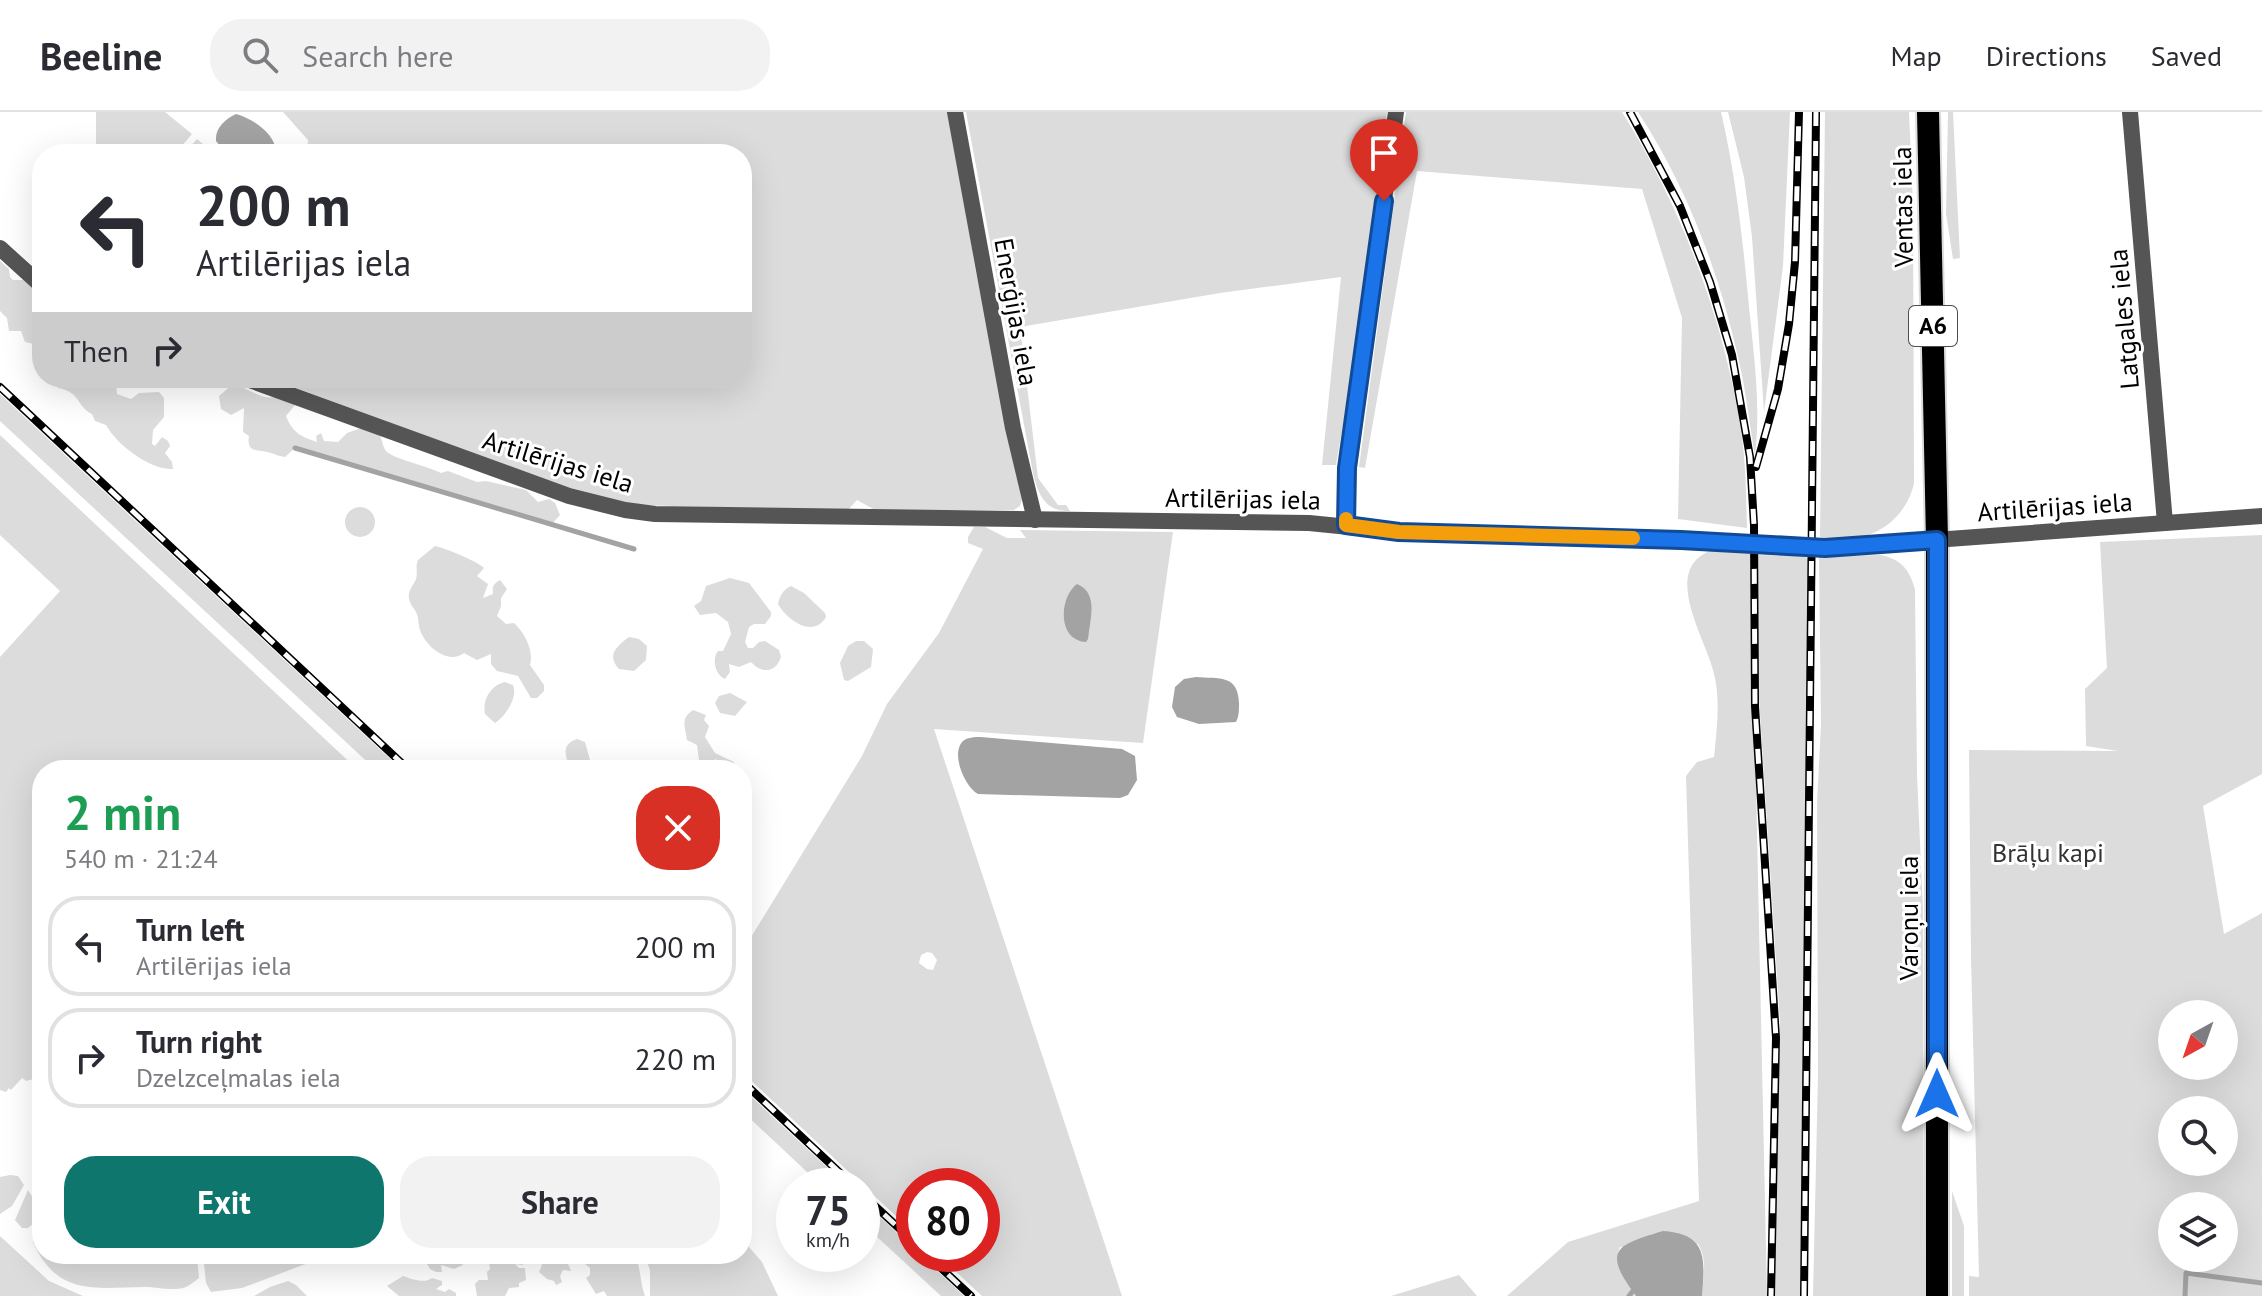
<!DOCTYPE html>
<html lang="en">
<head>
<meta charset="utf-8">
<style>
	body { margin:0; font-family:"PT Sans",sans-serif; background:#f2f2f3; color:#2b2b33; height:100vh; display:flex; flex-direction:column; font-size:30px; white-space:nowrap }
	* { box-sizing:border-box; margin:0 }
	p { font-size:26px; color:#7c7c81 }
	.icon { flex:none; width:44px; height:44px; fill:none; stroke:currentColor; stroke-width:2; stroke-linecap:round; stroke-linejoin:round }
	.map { position:relative; flex:1; overflow:hidden }
	.panel { position:absolute; left:32px; top:648px; width:720px; height:504px; display:flex; flex-direction:column; background:#fff; border-radius:32px; box-shadow:0 8px 32px #0002 }
	.panel>* { flex:none }
	.guide { position:absolute; left:32px; top:32px; width:720px; height:244px; border-radius:32px; box-shadow:0 8px 32px #0002; background:#fff; color:#2b2b33; overflow:hidden }
	.needle { width:52px; rotate:220deg }
	.controls { position:absolute; left:2158px; top:888px; display:grid; gap:16px }
	.controls a { display:grid; place-items:center; width:80px; height:80px; border-radius:50%; background:#fff; box-shadow:0 8px 32px #0002; font-size:40px }
	.speed { position:absolute; left:776px; top:1056px; display:flex; gap:16px; font-size:40px; font-weight:700; text-align:center }
	.speed>* { display:grid; place-content:center; width:104px; height:104px; border-radius:50%; background:#fff; box-shadow:0 8px 32px #0002; line-height:1 }
	.speed small { font-size:20px; font-weight:400 }
	.speed .limit { border:12px solid #d22; background:#fff; color:#111 }
	.pin { position:absolute; display:grid; place-items:center; width:68px; height:68px; color:#fff; margin:-82px -34px; border-radius:50% 50% 50% 0; rotate:-45deg; box-shadow:0 0 8px #0007 }
	.pin .icon { rotate:45deg }
	.me { position:absolute; width:88px; margin:-44px; rotate:0deg; stroke-linejoin:round; filter:drop-shadow(0 0 6px #0008) }
	.turn { display:flex; align-items:center; gap:28px; height:168px; padding:0 32px; font-size:36px }
	.turn .icon { width:104px; height:104px; stroke-width:2.5 }
	.turn b { display:block; font-size:56px; line-height:68px }
	.then { display:flex; align-items:center; height:76px; padding:0 32px; background:#0003; gap:16px; font-size:30px }
	.round { display:grid; place-items:center; flex:none; width:84px; height:84px; border-radius:32px; background:#f2f2f3 }
	.summary { display:flex; align-items:center; justify-content:space-between; height:136px; padding:0 32px }
	h1 { font-size:48px; font-weight:700; line-height:60px; color:#1e9e55 }
	.cta { display:flex; gap:16px; margin-top:auto; padding:16px 32px }
	.cta a { flex:1; height:92px; border-radius:32px; background:#0f766e; color:#fff; font-size:32px; font-weight:700; line-height:92px; text-align:center }
	.cta a+a { background:#f2f2f3; color:#2b2b33 }
	ul { padding:0; list-style:none }
	li { display:flex; align-items:center; gap:24px; height:100px; margin:0 16px 12px; padding:0 16px; border:4px solid #e1e1e2; border-radius:32px }
	li div { flex:1 }
	li b { display:block; font-size:30px }
	li em { font-style:normal }
	header { display:flex; align-items:center; gap:48px; box-sizing:border-box; height:112px; padding:0 40px; background:#fff; border-bottom:2px solid #e1e1e2 }
	header strong { font-size:38px }
	nav { display:flex; gap:44px; margin-inline-start:auto; font-size:28px }
	.search { width:560px; height:72px; background:#f2f2f3; display:flex; align-items:center; gap:20px; box-sizing:border-box; padding:0 28px; border-radius:32px; color:#7c7c81; font-size:30px }
	.map>svg:first-child { display:block }
	.green { fill:#dcdcdc; fill-rule:evenodd }
	.water { fill:#a3a3a3 }
	.lines { fill:none; stroke-linecap:round; stroke-linejoin:round }
	.stream { stroke:#a3a3a3; stroke-width:5 }
	.trunk-casing { stroke:#dbdbdb; stroke-width:26 }
	.minor { stroke:#555; stroke-width:16 }
	.tertiary { stroke:#555; stroke-width:16 }
	.trunk { stroke:#000; stroke-width:22 }
	.rail-casing { stroke:#000; stroke-width:8 }
	.rail { stroke:#fff; stroke-width:5; stroke-dasharray:15; stroke-linecap:butt }
	.route-casing { stroke:#114b97; stroke-width:20 }
	.route { stroke:#1a73e8; stroke-width:14 }
	.slow { stroke:#f59e0b; stroke-width:14 }
	.labels { text-anchor:middle; stroke-width:6; stroke-linejoin:round; paint-order:stroke }
	.shield { fill:#fff; stroke:#4c4c4c; stroke-width:2 }
	.shield-label { font-size:24px; font-weight:bold; fill:#000 }
	.street-label { font-size:26px; fill:#000; stroke:#fff }
	.park-label { font-size:26px; fill:#333; stroke:#fff }
</style>
</head>
<body>
<header>
<strong>Beeline</strong>
<div class="search"><svg class="icon" aria-label="search" viewBox="0 0 24 24"><circle cx="10" cy="10" r="6"/><path d="M15 15l6 6"/></svg>Search here</div>
<nav><a>Map</a><a>Directions</a><a>Saved</a></nav>
</header>
<div class="map">
<svg width="2262" height="1184" viewBox="0 0 2262 1184">
	<rect width="100%" height="100%" fill="#fff"/>
	<path class="green" d="M96 0H165L192 22 175 42H96Z
		M283 0H950L975 155 1022 387 1020 394 1014 398H875L857 388 847 399 638 393 572 378 269 266H742V42H307L308 28Z
		M966 0H1387L1351 267 1336 353H1322L1341 165 1220 181 1020 215 1038 366 1058 393H1066L1070 399C1045 400 1038 382 1033 361Z
		M1406 0H1622C1683 98 1725 210 1742 325 1746 355 1746 386 1747 416L1678 407 1682 206 1642 77 1417 59 1365 356 1359 355Z
		M1638 0H1721C1736 65 1743 129 1749 195 1754 244 1761 294 1755 343 1749 311 1746 277 1738 245 1719 160 1686 73 1638 0Z
		M1728 0H1790L1783 154 1764 300 1752 125 1744 65Z
		M1825 0H1909L1913 94 1914 372C1903 415 1862 435 1820 425Z
		M1948 0H1953L1960 146 1953 147 1946 102Z
		M197 27 215 42H183Z
		M0 149 9 157 10 165 13 168H24L42 183V234L25 230 21 219H9L7 206 0 199Z
		M53 266H104L116 273 117 282 131 287 139 281 159 280 164 286V305L153 318 152 332 155 334 162 325 168 329 170 334 165 341 172 350 173 357C150 358 117 333 106 313L95 309 92 302C76 294 81 280 58 276Z
		M232 273C249 275 259 288 276 285L293 289 295 293 286 304C292 320 301 325 317 330L316 324 321 321 324 329 338 330 347 321 364 315 379 322C383 328 382 335 387 340 397 348 425 353 441 361L448 359 477 370 486 369 526 378 538 390 549 387 555 391 560 403 552 412 295 336 285 345C280 344 276 343 271 341 259 337 246 342 249 324L243 320 244 296 231 303 221 297 219 284Z
		M0 282 402 658H376L0 309Z
		M0 323 358 658H42V949L35 952 38 958 34 967 26 969 22 966 11 978 9 976 6 980 0 978V545L60 479 0 423Z
		M345 410a15 15 0 1 1 30 0a15 15 0 1 1-30 0Z
		M974 415H985L1007 426H1026L1020 418 1173 420 1143 631 934 617 1122 1184H982L937 1142H982V1074H914V1121L742 960V840L862 644 887 592 939 521 983 437 968 431V425ZM927 840 932 841 937 848 933 858 927 857 919 851 921 843Z
		M2262 423V662L2203 694 2224 822 2262 801V1184H1969V1164L1979 1165 1971 845 1969 638 2118 639 2086 634 2085 577 2107 556 2100 430ZM2224 902V954H2172V902ZM2224 998V1050H2172V998ZM2224 1094V1146H2172V1094Z
		M435 434C445 436 479 450 484 456L477 464 488 472 483 486 493 482C492 475 493 472 500 468L507 477 501 486V494L497 504 506 512 514 511C525 521 534 539 530 553L544 573V579L537 586H531L518 564 497 559 491 552V542L477 548 464 541C448 553 426 535 420 518 418 512 419 506 416 500 414 496 411 494 410 490 406 479 413 475 416 467 418 461 415 455 418 448Z
		M1713 438 1751 441 1767 1184H1702C1703 1166 1708 1148 1698 1132L1620 1135C1613 1151 1626 1171 1636 1184H1507L1568 1130 1699 1089 1686 664 1697 650 1714 645C1717 616 1721 586 1713 558 1704 524 1660 455 1713 438Z
		M1758 443 1803 444 1809 447 1800 1184H1774L1780 911 1757 555Z
		M1881 443C1902 448 1909 457 1915 477L1917 663 1923 798 1924 1184H1813L1818 964 1817 691 1821 613 1819 445Z
		M730 466 749 471 771 500V504L765 512H754L749 515 745 530 748 536H753L759 530 765 529 779 538 781 545C776 561 761 562 751 550L739 555 729 552 730 560 725 567C716 563 711 548 718 539H723L731 522 728 510 716 501 700 503 694 494 701 489 706 474Z
		M791 474 804 481 825 501 826 505C813 527 787 508 778 492 780 483 783 478 791 474Z
		M629 525 639 527 647 534 646 548 634 559 619 557C606 543 617 534 629 525Z
		M856 529H864L873 537 871 555 848 569 844 568 840 551 848 534Z
		M505 570 513 573C518 586 506 603 495 611L485 602C482 588 491 573 505 570Z
		M730 581 747 590 735 604 720 601 715 591 719 584Z
		M693 598 706 603 704 608 709 614 705 625 715 641 734 650 735 655 722 658 720 650 715 647 714 658H693L699 648 697 633 687 628C685 614 680 607 693 598Z
		M577 627 585 630 590 648 597 653 599 658H570C567 646 559 633 577 627Z
		M742 976 847 1074H822L742 999Z
		M10 1063 18 1064 24 1073 12 1094 0 1102V1065Z
		M28 1078 42 1100V1104L28 1116H22L15 1108Z
		M1952 1079 1964 1114V1184H1952Z
		M862 1088 914 1137V1142H919L964 1184H941L862 1111Z
		M42 1122V1142H70L76 1151 120 1142H200L197 1145 199 1166C195 1169 188 1175 183 1176 172 1179 156 1175 145 1175 94 1176 57 1184 33 1130Z
		M0 1124 49 1169 83 1184H0Z
		M742 1127 762 1150 778 1184H650V1158L644 1142H742Z
		M203 1142H332L242 1176 211 1180 206 1171Z
		M427 1142 432 1150 436 1145 448 1150H461L463 1153 454 1157 441 1153 442 1160H436L430 1157 422 1143Z
		M509 1142H532L522 1147 523 1153 515 1152 519 1156H525L526 1168 519 1171V1175L509 1176 505 1184H477L475 1172 479 1168H488L487 1160 490 1157 489 1151Z
		M533 1142H564L571 1159 563 1158 560 1164 562 1170 556 1173 554 1169 547 1167 539 1160 542 1153Z
		M583 1142H622L627 1147V1142L635 1143C641 1156 640 1171 645 1184H607L604 1179 596 1182 586 1166 590 1163V1156L584 1151Z
		M1459 1163 1477 1184H1391Z
		M403 1164C412 1167 424 1172 432 1166L442 1169V1173L436 1177 445 1180 449 1177 456 1181V1184H399L387 1174Z
		M288 1169 296 1173 307 1184H254L270 1175Z"/>
	<path class="water" d="M236 2C254 7 277 23 276 42 255 42 229 48 216 29 215 16 225 7 236 2Z
		M1077 472C1099 481 1090 507 1088 527L1086 530C1057 529 1059 485 1077 472Z
		M1196 565C1219 567 1238 562 1239 591 1239 599 1239 604 1236 610L1199 612 1177 605 1172 595 1175 575 1184 567Z
		M981 625 1122 637 1135 644 1137 668 1128 683 1120 686 978 682C965 675 951 643 962 630 967 625 975 625 981 625Z
		M1663 1119C1708 1122 1705 1147 1702 1184H1636C1601 1137 1617 1133 1663 1119Z"/>
	<g class="lines">
		<path class="stream" d="M295 336 634 437
			M1629 1184 1632 1180
			M2185 1184 2186 1161 2262 1171"/>
		<g class="trunk-casing">
			<path id="trunk" d="M1928 0 1937 428V1184"/>
		</g>
		<path class="minor" d="M955 0 1013 316 1035 408
			M2130 0 2165 411
			M1346 413 1347 356 1396 0"/>
		<path class="tertiary" d="M0 136 42 174
			M244 266 569 384 625 398 655 402 1309 411 1399 420 1681 428 1825 436 2262 404"/>
		<use href="#trunk" class="trunk"/>
		<g class="rail-casing">
			<path id="rail" d="M1630 0 1680 94 1710 170 1732 243 1750 345 1754 413 1755 594 1776 926 1771 1184
				M0 275 409 658
				M1756 355 1778 277 1789 212 1795 150 1799 0
				M742 969 854 1074
				M862 1082 914 1130
				M926 1142 971 1184
				M1804 1184 1816 0"/>
		</g>
		<use href="#rail" class="rail"/>
	</g>
	<g class="lines">
		<g class="route-casing">
			<path id="route" d="M1384 89 1347 356 1346 413 1399 420 1681 428 1825 436 1937 428V982"/>
		</g>
		<use href="#route" class="route"/>
		<path class="slow" d="M1346 407V413L1399 420 1633 426"/>
	</g>
	<g class="labels">
		<rect class="shield" x="1909" y="194" width="48" height="40" rx="6"/>
		<g class="shield-label">
			<text x="1933" y="222">A6</text>
		</g>
		<g class="street-label">
			<text transform="translate(1903 95) rotate(-91)" y="9">Ventas iela</text>
			<text transform="translate(1016 200) rotate(80)" y="9">Enerģijas iela</text>
			<text transform="translate(2124 207) rotate(-95)" y="9">Latgales iela</text>
			<text transform="translate(558 350) rotate(17)" y="9">Artilērijas iela</text>
			<text transform="translate(1243 387) rotate(1)" y="9">Artilērijas iela</text>
			<text transform="translate(2055 395) rotate(-4)" y="9">Artilērijas iela</text>
			<text transform="translate(1909 806) rotate(-90)" y="9">Varoņu iela</text>
		</g>
		<g class="park-label">
			<text x="2048" y="750">Brāļu kapi</text>
		</g>
	</g>
</svg>
<div class="controls">
<a><svg class="needle" viewBox="-14 -14 28 28"><path d="M0-13l5 13h-10z" fill="#e53935"/><path d="M0 13l5-13h-10z" fill="#7c7c81"/></svg></a>
<a><svg class="icon" aria-label="search" viewBox="0 0 24 24"><circle cx="10" cy="10" r="6"/><path d="M15 15l6 6"/></svg></a>
<a><svg class="icon" aria-label="layers" viewBox="0 0 24 24"><path d="M12 4l9 5-9 5-9-5zM3 14l9 5 9-5"/></svg></a>
</div>
<div class="speed"><div>75<small>km/h</small></div><div class="limit">80</div></div>
<div class="pin" style="left:1384px;top:89px;background:#d93025"><svg class="icon" aria-label="arrive" viewBox="0 0 24 24"><path d="M6 21V4h12l-3 4 3 4H6"/></svg></div>
<svg class="me" style="left:1937px;top:982px" viewBox="-20 -20 40 40"><path d="M0-17L14 15 0 8-14 15z" fill="#1a73e8" stroke="#fff" stroke-width="4"/></svg>
<div class="guide">
<div class="turn"><svg class="icon" aria-label="left" viewBox="0 0 24 24"><path d="M17 20v-9H6M10 6l-5 5 5 5"/></svg><div><b>200 m</b>Artilērijas iela</div></div>
<div class="then">Then<svg class="icon" aria-label="right" viewBox="0 0 24 24"><path d="M7 20v-9h11M14 6l5 5-5 5"/></svg></div>
</div>
<section class="panel">
<div class="summary"><div><h1>2 min</h1><p>540 m · 21:24</p></div><a class="round" style="background:#d93025;color:#fff"><svg class="icon" aria-label="close" viewBox="0 0 24 24"><path d="M6 6l12 12M18 6L6 18"/></svg></a></div>
<ul>
<li><svg class="icon" aria-label="left" viewBox="0 0 24 24"><path d="M17 20v-9H6M10 6l-5 5 5 5"/></svg><div><b>Turn left</b><p>Artilērijas iela</p></div><em>200 m</em></li>
<li><svg class="icon" aria-label="right" viewBox="0 0 24 24"><path d="M7 20v-9h11M14 6l5 5-5 5"/></svg><div><b>Turn right</b><p>Dzelzceļmalas iela</p></div><em>220 m</em></li>
</ul>
<div class="cta"><a>Exit</a><a>Share</a></div>
</section>
</div>
</body>
</html>
